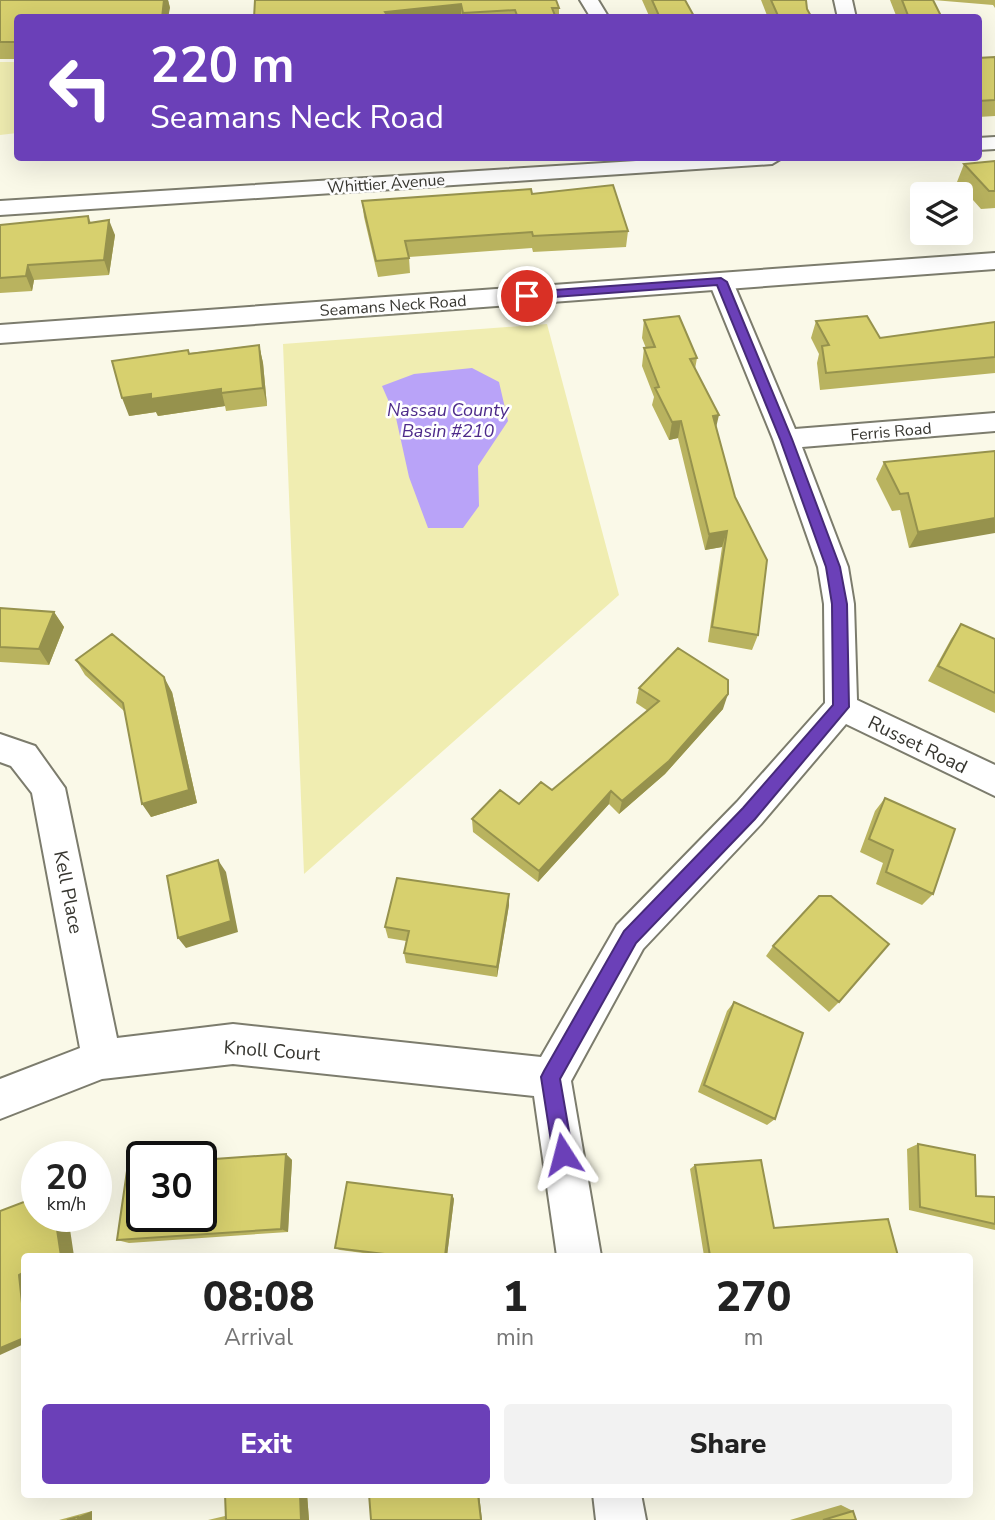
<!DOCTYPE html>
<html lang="en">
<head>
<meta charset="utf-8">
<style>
	body { margin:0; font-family:"Nunito Sans",sans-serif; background:#f2f2f2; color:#222; height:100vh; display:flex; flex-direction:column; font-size:26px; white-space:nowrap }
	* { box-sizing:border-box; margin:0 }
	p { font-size:23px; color:#767676 }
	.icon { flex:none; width:38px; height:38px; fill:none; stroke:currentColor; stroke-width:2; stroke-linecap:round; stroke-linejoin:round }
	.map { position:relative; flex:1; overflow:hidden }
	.side { position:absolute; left:21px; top:1253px; width:952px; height:245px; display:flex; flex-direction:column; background:#fff; border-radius:7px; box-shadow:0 7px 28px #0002 }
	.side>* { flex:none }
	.hud { position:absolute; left:14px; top:14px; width:968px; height:147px; border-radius:7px; box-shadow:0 7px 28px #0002; background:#6b40b8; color:#fff; overflow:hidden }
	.buttons { position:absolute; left:910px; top:182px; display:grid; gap:14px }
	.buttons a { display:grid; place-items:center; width:63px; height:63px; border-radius:7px; background:#fff; box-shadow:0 7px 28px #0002; font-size:35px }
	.speed { position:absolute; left:21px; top:1141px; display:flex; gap:14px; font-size:35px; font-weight:700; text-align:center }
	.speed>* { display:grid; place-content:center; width:91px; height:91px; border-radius:50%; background:#fff; box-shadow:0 7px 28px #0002; line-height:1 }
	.speed small { font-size:18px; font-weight:400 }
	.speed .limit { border:4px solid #111; border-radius:10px; background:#fff; color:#111 }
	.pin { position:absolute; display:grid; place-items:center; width:60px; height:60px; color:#fff; margin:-30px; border:4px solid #fff; border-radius:50%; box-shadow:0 2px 7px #0007 }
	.me { position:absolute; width:77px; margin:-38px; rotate:351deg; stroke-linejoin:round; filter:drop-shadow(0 0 5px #0008) }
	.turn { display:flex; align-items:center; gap:24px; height:147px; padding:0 21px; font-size:32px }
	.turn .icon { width:91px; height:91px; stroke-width:2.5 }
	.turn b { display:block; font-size:49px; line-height:60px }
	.eta { display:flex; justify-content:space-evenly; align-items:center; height:119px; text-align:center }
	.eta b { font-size:42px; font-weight:800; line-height:49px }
	.primary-button { display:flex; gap:14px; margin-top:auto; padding:14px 21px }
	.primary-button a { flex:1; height:80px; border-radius:7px; background:#6b40b8; color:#fff; font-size:28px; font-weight:800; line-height:80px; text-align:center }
	.primary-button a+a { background:#f2f2f2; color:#222 }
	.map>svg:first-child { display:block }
	.green { fill:#f0edb1 }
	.water { fill:#b9a3f8 }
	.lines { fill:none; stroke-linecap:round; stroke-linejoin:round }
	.minor-casing { stroke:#7c7c6d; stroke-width:4 }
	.secondary-casing { stroke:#7c7c6d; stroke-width:4 }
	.minor { fill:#fff; fill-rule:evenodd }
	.secondary { fill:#fff; fill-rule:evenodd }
	.wall { fill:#b9b35f }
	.shaded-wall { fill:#96924d }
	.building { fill:#d7d06e; stroke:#96924d; stroke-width:2 }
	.route { fill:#6b40b8; stroke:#462a78; stroke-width:2 }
	.labels { text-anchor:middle; stroke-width:5; stroke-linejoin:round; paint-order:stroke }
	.far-street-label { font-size:16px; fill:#373630; stroke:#fff }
	.far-water-label { font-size:18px; font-style:italic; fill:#4d2a8a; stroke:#fff }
	.street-label { font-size:19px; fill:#373630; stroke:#fff }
</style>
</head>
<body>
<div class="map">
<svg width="995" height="1520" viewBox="0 0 995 1520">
	<rect width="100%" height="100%" fill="#faf9e8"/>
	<path class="green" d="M0 62H17V133L0 135Z
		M547 324 619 595 304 874 283 344Z"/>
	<path class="water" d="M472 368 499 382 508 421 478 466 479 506 463 528H428L409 477 396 418 382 386 414 374Z"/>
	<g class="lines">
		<g class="minor-casing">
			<path id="minor" d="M580 0H598L609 18H591Z
				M834 0H852L856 18H838Z
				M995 137V149L978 150V138Z
				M684 158H782L772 164 0 215V201Z
				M721 275 729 277 733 282 795 429 995 413V431L802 447 848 567 854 604 857 700 995 765V796L846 724 761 824 643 949 571 1081 601 1256H557L534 1096 233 1064 102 1079 0 1119V1079L80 1048 32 793 11 766 0 762V734L35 746 65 788 117 1038 233 1024 541 1057 617 925 737 802 825 703 824 604 818 567 773 439 709 282 713 277Z
				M593 1494H641L646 1520H596Z"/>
		</g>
		<g class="secondary-casing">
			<path id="secondary" d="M995 253V269L0 343V325Z"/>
		</g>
		<use href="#minor" class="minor"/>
		<use href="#secondary" class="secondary"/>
	</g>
	<path class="wall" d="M0 0H168L170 8 18 18V59H0Z
		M255 0 559 8V18H254Z
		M642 0H685L695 18H650Z
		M761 0H806L807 9 812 18H768Z
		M890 0H995V8L993 5 933 0 942 18H897Z
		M995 57V116L978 117V58Z
		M995 161V208L981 209 957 182 964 164Z
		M532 194 628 231 626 247 533 252 532 248 409 257 410 273 378 277 364 217 362 201Z
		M88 216 91 223 115 235 109 275 34 280 32 291 0 293V225Z
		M644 320 697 358 695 369 716 428 758 635 752 650 708 642 722 547 705 550 678 438 669 440 652 405 654 397 642 366 644 348H646L642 338Z
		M816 321 880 338 995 322V373L820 390 817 363 819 354 811 338Z
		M259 345 263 363 267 406 226 411 225 406 158 416 156 412 129 416 188 350 189 353Z
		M995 451 909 548 900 510 892 511 876 479 884 462Z
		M0 608 54 612 64 627 49 665 0 662Z
		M961 624 995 639V713L928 681 951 639Z
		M76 660 172 692 197 803 151 817 124 711 85 675Z
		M639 688 723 709 665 774 619 814 609 804 538 882 473 832 472 819 519 804 552 790 648 711 636 703Z
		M885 798 933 894 922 905 876 884 883 863 860 852 875 811Z
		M509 894V905L497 977 406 963 404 953 406 941 388 938 385 927Z
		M773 946 839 1002 829 1012 766 956Z
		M734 1002 775 1119 767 1125 698 1092 727 1011Z
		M918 1144 976 1196 995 1197V1230L909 1210 907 1149Z
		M286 1154 292 1160 288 1232 129 1243 117 1240Z
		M695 1165 774 1228 898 1256H704L690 1169Z
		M452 1195 454 1199 447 1256H386L340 1250 335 1248Z
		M225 1494H307L309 1520H208L225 1516Z
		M841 1505 853 1511 856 1520H790Z
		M92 1511V1520H59Z"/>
	<path class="shaded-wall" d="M164 0H168L170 8 168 18H162Z
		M461 4V18H387L385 12Z
		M109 220 115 235 109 275 104 260Z
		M28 265 34 280 32 291 26 276Z
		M259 345 263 363 267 406 263 388Z
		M221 389 225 406 158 416 156 412 129 416 122 398 151 394Z
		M719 415 715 432 713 416Z
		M681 421 678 438 669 440 672 422Z
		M995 518V533L909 548 918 532Z
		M727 531 722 547 705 550 709 534Z
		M54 612 64 627 49 665 39 649Z
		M164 677 172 692 197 803 151 817 142 804Z
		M728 694 723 709 665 774 619 814 622 801Z
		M611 791 609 804 538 882 539 871Z
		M218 860 226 872 238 932 186 948 178 938Z
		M509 894V905L497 977V967Z
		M286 1154 292 1160 288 1232 281 1229Z
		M452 1195 454 1199 447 1256H445Z
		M55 1216H68L74 1256H61Z
		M24 1272V1322L19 1275Z
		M24 1338V1344L0 1355V1348Z
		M300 1494H307L309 1520H301Z
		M478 1494H479L482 1520H481Z
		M92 1511V1520H78V1517Z"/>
	<path class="building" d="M0 0H164L162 18H18V38L15 42H0Z
		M255 0H556L559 8H552L556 18H518L515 10 463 13 461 4 385 12 387 15 254 18Z
		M652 0H685L695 18H660Z
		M771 0H806L807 9 812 18H779Z
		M902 0H933L942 18H909Z
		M995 57V100L978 101V58Z
		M995 161V191H989L964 164Z
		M613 185 628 231 533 236 532 232 405 241 409 258 376 261 362 201 531 189 532 194Z
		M88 216 89 223 109 220 104 260 28 265 26 276 0 278V225Z
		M679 316 697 358 690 359 719 415 713 416 735 497 767 560 758 635 712 627 727 531 709 534 681 421 672 422 655 388 659 387 644 348 655 347 644 320Z
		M867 316 880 338 995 322V357L826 373 822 346 829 345 816 321Z
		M259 345 263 388 221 393V389L151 399V394L122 398 112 361 188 350 189 354Z
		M995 451V518L918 532 908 493 900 494 884 462Z
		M0 608 54 612 39 649 0 647Z
		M961 624 995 639V693L938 666Z
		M112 634 164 677 189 790 142 804 123 703 76 660Z
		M678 648 728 680V694L669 761 622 801 611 791 539 871 472 819 500 790 519 804 541 782 552 790 659 701 639 688Z
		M885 798 955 829 933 894 886 872 893 850 869 839Z
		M218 860 231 921 178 938 167 876Z
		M397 878 509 894 497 967 404 953 409 931 385 927Z
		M819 896H831L889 944 839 1002 773 946Z
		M734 1002 803 1033 775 1119 704 1085Z
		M918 1144 975 1155 976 1196 995 1197V1224L920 1207Z
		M286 1154 281 1229 117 1240 128 1164H142V1216H201V1160Z
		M761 1160 774 1228 888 1219 898 1256H710L695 1165Z
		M347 1182 452 1195 445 1256H401L335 1248Z
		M37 1197V1216H55L61 1256H24V1272L19 1275 24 1322V1338L0 1348V1211Z
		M225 1494H300L301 1520H226Z
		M369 1494H478L481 1520H371Z
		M853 1511 856 1520H823Z
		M78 1517V1520H67Z"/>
	<path class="route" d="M721 278 727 282 792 439 840 567 847 604 849 707 755 819 636 943 560 1079 573 1154 570 1161 563 1164 556 1161 553 1154 541 1077 544 1071 624 931 743 808 833 705 832 604 826 567 780 439 717 285 527 299 521 296 527 292Z"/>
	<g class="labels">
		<g class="far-street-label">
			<text transform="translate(386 183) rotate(-4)" y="6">Whittier Avenue</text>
			<text transform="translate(393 305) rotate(-4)" y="6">Seamans Neck Road</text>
			<text transform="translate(891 431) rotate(-5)" y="6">Ferris Road</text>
		</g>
		<g class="far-water-label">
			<text x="448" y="416">Nassau County<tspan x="448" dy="21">Basin #210</tspan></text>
		</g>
		<g class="street-label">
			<text transform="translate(918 744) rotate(26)" y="7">Russet Road</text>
			<text transform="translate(69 892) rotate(79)" y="7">Kell Place</text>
			<text transform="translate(272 1050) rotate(4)" y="7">Knoll Court</text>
		</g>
	</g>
</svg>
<div class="buttons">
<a><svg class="icon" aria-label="layers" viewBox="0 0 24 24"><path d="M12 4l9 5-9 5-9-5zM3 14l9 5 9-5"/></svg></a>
</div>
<div class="speed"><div>20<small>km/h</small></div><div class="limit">30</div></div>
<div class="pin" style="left:527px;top:296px;background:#d93025"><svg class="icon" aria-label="arrive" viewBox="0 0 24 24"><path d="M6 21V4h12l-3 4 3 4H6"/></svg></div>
<svg class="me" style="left:563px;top:1154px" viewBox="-20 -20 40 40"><path d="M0-17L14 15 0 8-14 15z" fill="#6b40b8" stroke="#fff" stroke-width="4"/></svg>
<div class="hud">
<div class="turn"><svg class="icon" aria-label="left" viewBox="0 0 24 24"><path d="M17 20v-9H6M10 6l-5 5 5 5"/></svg><div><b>220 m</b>Seamans Neck Road</div></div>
</div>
<section class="side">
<div class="eta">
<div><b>08:08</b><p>Arrival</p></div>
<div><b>1</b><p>min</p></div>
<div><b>270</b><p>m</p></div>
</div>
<div class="primary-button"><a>Exit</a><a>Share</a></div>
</section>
</div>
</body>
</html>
